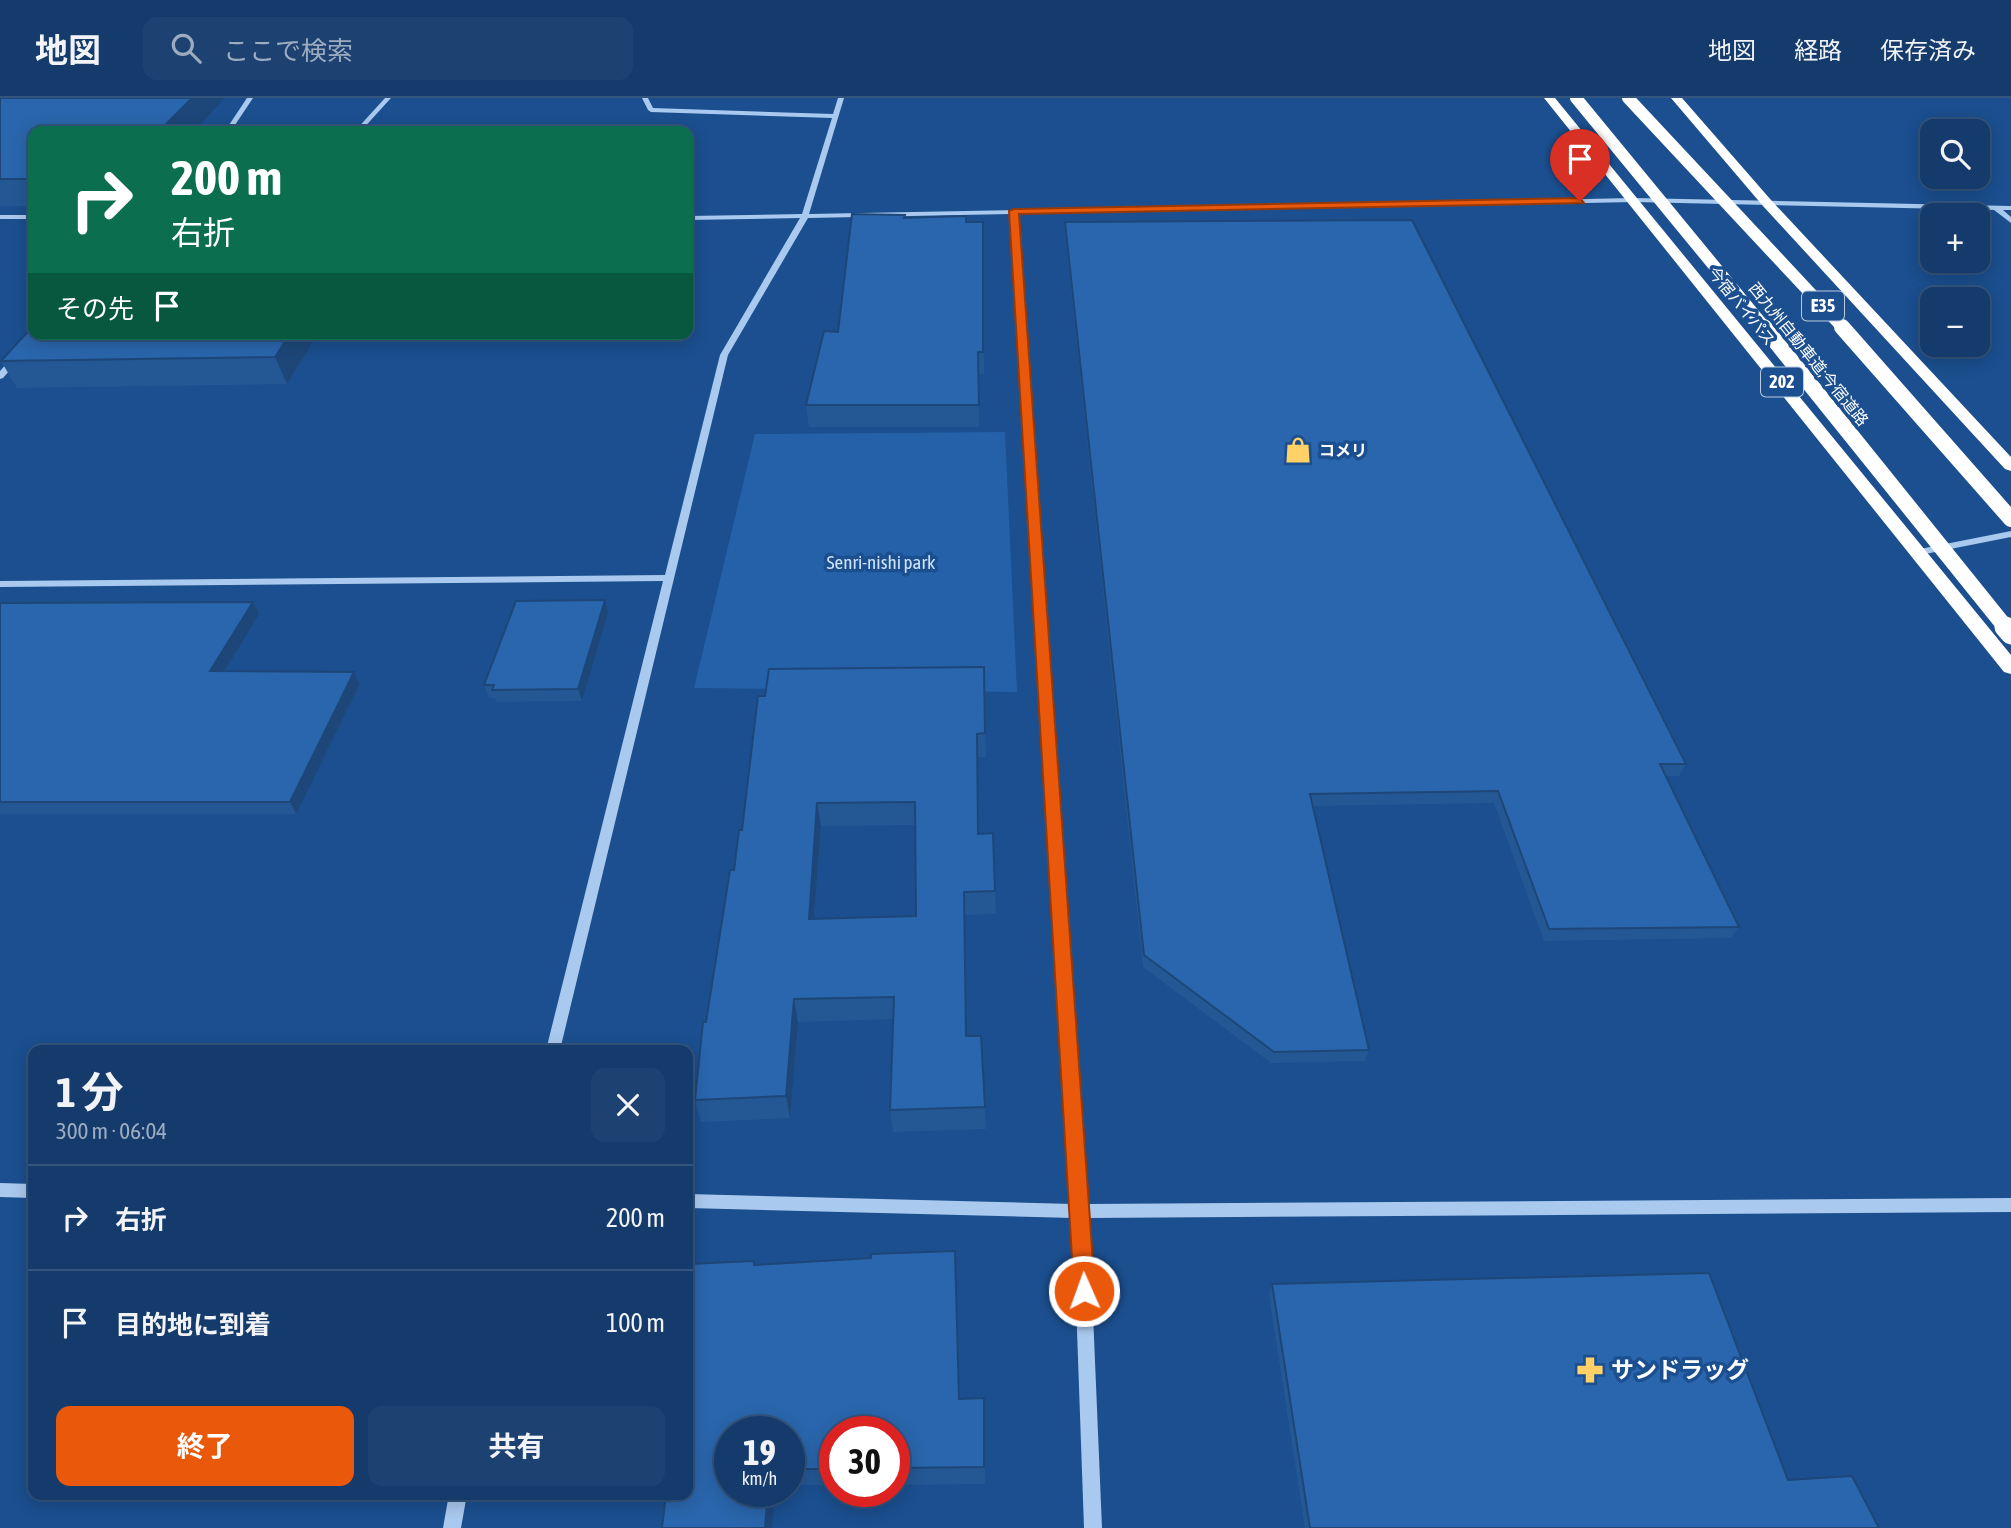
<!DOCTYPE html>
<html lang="ja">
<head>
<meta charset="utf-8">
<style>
	body { margin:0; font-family:"Asap Condensed","Noto Sans JP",sans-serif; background:#1d4271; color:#f1f3f6; height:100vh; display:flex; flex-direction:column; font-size:26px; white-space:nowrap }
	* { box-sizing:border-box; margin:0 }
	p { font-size:23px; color:#9dadc1 }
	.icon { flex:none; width:38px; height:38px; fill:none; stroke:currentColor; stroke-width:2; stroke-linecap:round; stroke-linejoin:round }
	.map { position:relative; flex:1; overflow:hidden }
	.panel { position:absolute; left:28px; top:947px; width:665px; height:455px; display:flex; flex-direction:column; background:#143b6b; border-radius:14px; box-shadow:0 4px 18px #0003,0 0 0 2px #33557e }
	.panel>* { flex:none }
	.guide { position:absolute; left:28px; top:28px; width:665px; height:214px; border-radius:14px; box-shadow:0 4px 18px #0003,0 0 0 2px #33557e; background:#0b6e4f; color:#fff; overflow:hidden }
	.buttons { position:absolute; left:1920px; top:21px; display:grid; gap:14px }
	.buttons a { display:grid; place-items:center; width:70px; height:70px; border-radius:14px; background:#143b6b; box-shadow:0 4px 18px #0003,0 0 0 2px #33557e; font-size:35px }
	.speed { position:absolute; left:714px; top:1318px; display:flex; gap:14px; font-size:35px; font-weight:700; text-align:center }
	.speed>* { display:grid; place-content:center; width:91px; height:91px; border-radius:50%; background:#143b6b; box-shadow:0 4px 18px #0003,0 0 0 2px #33557e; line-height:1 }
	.speed small { font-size:18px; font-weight:400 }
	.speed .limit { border:10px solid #d22; background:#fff; color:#111 }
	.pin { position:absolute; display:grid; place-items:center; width:60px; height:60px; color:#fff; margin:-72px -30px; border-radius:50% 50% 50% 0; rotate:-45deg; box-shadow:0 0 7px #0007 }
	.pin .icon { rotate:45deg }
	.me { position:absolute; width:77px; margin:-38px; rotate:358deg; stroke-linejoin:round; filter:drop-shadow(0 0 5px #0008) }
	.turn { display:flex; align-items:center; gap:24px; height:147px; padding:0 28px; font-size:32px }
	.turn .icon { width:91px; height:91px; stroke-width:2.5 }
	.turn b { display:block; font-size:49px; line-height:60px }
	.then { display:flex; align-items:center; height:66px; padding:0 28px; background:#0003; gap:14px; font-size:26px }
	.round { display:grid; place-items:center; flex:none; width:74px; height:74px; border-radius:14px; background:#1d4271 }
	.headline { display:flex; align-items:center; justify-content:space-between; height:119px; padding:0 28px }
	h1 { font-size:42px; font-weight:700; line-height:52px }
	.primary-button { display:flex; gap:14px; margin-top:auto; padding:14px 28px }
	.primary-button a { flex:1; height:80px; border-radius:14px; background:#ea580c; color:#fff; font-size:28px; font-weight:700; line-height:80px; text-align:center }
	.primary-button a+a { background:#1d4271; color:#f1f3f6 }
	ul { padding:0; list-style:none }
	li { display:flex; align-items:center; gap:21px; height:105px; padding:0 28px; border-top:2px solid #33557e }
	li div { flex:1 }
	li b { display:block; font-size:26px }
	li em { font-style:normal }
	header { display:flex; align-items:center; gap:42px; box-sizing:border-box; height:98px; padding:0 35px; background:#143b6b; border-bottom:2px solid #33557e }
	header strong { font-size:33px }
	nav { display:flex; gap:38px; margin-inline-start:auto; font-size:24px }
	.search { width:490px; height:63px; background:#1d4271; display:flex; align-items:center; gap:18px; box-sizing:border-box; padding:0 24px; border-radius:14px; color:#9dadc1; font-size:26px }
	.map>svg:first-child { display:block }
	.green { fill:#2461a8 }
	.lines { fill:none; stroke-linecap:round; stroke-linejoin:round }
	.minor { fill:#a9c9ee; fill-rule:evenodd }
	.highway { fill:#fff; fill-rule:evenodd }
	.highway-bridge-far2 { stroke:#fff; stroke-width:12 }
	.highway-bridge-far1 { stroke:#fff; stroke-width:16 }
	.highway-bridge { stroke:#fff; stroke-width:21 }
	.wall { fill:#245895; fill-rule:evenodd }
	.shaded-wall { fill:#1d4779 }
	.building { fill:#2a66ad; stroke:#1d4779; stroke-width:2; fill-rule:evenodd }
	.route { fill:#ea580c; stroke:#983908; stroke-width:2 }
	.labels { text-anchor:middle; stroke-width:7; stroke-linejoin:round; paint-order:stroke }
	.far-street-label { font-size:16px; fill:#fff; stroke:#1b4f8f }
	.far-poi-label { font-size:16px; font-weight:bold; fill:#fff; stroke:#1b4f8f; text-anchor:start }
	.shield { fill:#1b4f8f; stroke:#bbcadd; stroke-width:2 }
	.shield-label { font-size:18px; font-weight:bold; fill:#fff }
	.park-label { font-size:19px; fill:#cfe3fa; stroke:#1b4f8f }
	.near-poi-label { font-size:23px; font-weight:bold; fill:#fff; stroke:#1b4f8f; text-anchor:start }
</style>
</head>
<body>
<header>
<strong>地図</strong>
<div class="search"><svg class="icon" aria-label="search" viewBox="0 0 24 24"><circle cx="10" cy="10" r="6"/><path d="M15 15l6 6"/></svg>ここで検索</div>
<nav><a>地図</a><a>経路</a><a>保存済み</a></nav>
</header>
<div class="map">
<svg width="2011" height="1430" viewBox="0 0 2011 1430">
	<rect width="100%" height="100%" fill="#1b4f8f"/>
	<path class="green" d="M1005 334 1017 594 694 590 755 336Z"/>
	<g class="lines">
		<path class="minor" d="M247 0H253L231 33H225Z
			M385 0H391L361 33H355Z
			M642 0H648L653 10 833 16 838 0H844L809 116 1634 100 2011 108V112H2003L2011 119V125L1994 112 1634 104 1018 116 1088 1106 2011 1100V1114L1089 1120 1102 1430H1084L1073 1120 688 1110V1096L1073 1106 1011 116 808 120 728 257 560 952H546L663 483 0 489V483L665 477 720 257 800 120 688 122V118L802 116 832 20 651 14 648 12Z
			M0 117H33V121H0Z
			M33 236H42L3 280 0 281V273Z
			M2011 433V439L1920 457 1915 454 1920 451Z
			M0 1085 33 1086V1100L0 1099Z
			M449 1396H467L461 1430H443Z"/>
		<path class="highway" d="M1544 0H1555L2011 557V576L2004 574Z
			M1671 0H1682L1771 102 2011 359V373L2005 371 1763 108Z"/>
		<path class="highway-bridge-far2" d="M1576 0 1766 231
			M1628 0 1844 231"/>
		<path class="highway-bridge-far1" d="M1764 229 2007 531
			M1842 229 2011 421"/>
		<path class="highway-bridge" d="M2005 529 2011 536"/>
	</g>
	<path class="wall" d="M0 0H225L194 33H33V108H0Z
		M905 117V120L966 124H983L984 276H978L979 329H809L806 307Z
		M1065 124 1686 666 1679 678H1666L1739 829 1731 840 1544 843 1494 705 1313 708 1369 952 1365 963 1271 965 1143 869 1065 135Z
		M33 236H318L287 286 17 290 1 263Z
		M253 504 259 516 225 573 354 574 360 586 296 716H0V505Z
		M608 515 582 603 497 604 495 600H489L484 587Z
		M984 569 986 659H978L979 736 995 793 996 816 965 817 966 938 985 1009 986 1031 893 1034 890 1012 894 921 798 924 790 1020 701 1024 695 1002 706 924 742 732 765 598ZM915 727 916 818 814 821 821 728Z
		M755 1167 956 1173 960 1301 984 1300 985 1386 894 1387V1334H835V1387H789V1334L730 1393H775L772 1430H662Z
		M1272 1186 1788 1382 1879 1430H1305L1269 1197Z"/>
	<path class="shaded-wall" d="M192 0H225L194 33H159Z
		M290 236H318L287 286 275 259Z
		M605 502 608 515 582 603 578 591Z
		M253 504 259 516 217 586 210 573Z
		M354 574 360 586 296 716 290 704Z
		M817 705 821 728 812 844 809 821Z
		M794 901 798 924 790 1020 786 998Z
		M768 1393H775L772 1430H765Z"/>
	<path class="building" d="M0 0H192L159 33H33V81H0Z
		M852 116 905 117 904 120 966 118V124H983V254H978L979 307H806L824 233 838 234Z
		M1412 122 1686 666H1660L1739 829 1549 831 1498 693 1310 696 1369 952 1274 954 1144 857 1065 124Z
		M33 228V236H290L275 259 1 263Z
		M605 502 578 591 492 592 494 587H484L516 503Z
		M253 504 210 573 354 574 290 704H0V505Z
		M984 569 985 635 977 636 978 736 993 735 995 793 964 794 966 938H981L985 1009 890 1012 894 899 794 901 786 998 695 1002 703 924H706L730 772H734L739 732H742L758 598H765L769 571ZM915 704 916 818 809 821 817 705Z
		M955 1153 959 1301 984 1300V1369L894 1370V1334H835V1371H789V1334H730V1393H768L765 1430H662L666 1396H688V1166L754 1163V1167L871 1160V1156Z
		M1709 1175 1788 1382 1852 1378 1879 1430H1310L1272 1186Z"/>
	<path class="route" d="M1580 100 1584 105 1019 116 1095 1193 1092 1200 1084 1203 1077 1200 1074 1193 1009 113 1014 111Z"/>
	<defs>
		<g id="shop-bare" transform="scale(2.1)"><path d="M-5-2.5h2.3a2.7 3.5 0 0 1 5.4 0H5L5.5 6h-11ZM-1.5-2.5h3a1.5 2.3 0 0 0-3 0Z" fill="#ffd166" stroke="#1b4f8f" stroke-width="2.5" paint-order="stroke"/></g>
		<g id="pharmacy-bare" transform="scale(2.1)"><path d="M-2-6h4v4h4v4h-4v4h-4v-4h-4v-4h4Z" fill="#ffd166" stroke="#1b4f8f" stroke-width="2.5" paint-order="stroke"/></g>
	</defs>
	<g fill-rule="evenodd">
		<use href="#shop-bare" x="1298" y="352"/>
		<use href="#pharmacy-bare" x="1590" y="1272"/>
	</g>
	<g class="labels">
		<g class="far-street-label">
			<text transform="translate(1742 208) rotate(51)" y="6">今宿バイパス</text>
			<text transform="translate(1809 256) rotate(51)" y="6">西九州自動車道;今宿道路</text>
		</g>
		<g class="far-poi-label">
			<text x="1319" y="358">コメリ</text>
		</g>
		<g class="shield">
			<rect x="1802" y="193.5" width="42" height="29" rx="5"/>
			<rect x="1761" y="269.5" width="42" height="29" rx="5"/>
		</g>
		<g class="shield-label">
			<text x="1823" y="214">E35</text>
			<text x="1782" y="290">202</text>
		</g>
		<g class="park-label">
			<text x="881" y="471">Senri-nishi park</text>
		</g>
		<g class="near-poi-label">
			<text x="1611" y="1280">サンドラッグ</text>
		</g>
	</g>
</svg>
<div class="buttons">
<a><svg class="icon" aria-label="search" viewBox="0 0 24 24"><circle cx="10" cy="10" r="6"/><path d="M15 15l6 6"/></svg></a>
<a>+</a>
<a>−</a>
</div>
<div class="speed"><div>19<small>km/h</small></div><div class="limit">30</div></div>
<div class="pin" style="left:1580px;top:103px;background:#d93025"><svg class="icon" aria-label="arrive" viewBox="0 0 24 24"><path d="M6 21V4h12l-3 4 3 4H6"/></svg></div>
<svg class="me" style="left:1084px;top:1193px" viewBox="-20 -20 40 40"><circle r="17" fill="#ea580c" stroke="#fff" stroke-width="3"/><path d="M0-11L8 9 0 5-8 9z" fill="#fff"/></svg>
<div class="guide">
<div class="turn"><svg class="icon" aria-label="right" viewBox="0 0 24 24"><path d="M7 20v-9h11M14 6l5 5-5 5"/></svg><div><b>200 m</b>右折</div></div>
<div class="then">その先<svg class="icon" aria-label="arrive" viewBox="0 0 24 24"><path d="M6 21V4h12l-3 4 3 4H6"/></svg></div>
</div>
<section class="panel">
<div class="headline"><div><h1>1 分</h1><p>300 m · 06:04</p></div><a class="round"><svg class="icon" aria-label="close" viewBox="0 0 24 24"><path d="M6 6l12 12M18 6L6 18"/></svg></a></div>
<ul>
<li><svg class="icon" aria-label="right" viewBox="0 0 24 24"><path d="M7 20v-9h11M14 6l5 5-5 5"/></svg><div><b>右折</b></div><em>200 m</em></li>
<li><svg class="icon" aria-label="arrive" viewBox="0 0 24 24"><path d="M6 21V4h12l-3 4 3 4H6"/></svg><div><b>目的地に到着</b></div><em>100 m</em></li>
</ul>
<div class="primary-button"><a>終了</a><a>共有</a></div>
</section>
</div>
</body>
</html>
